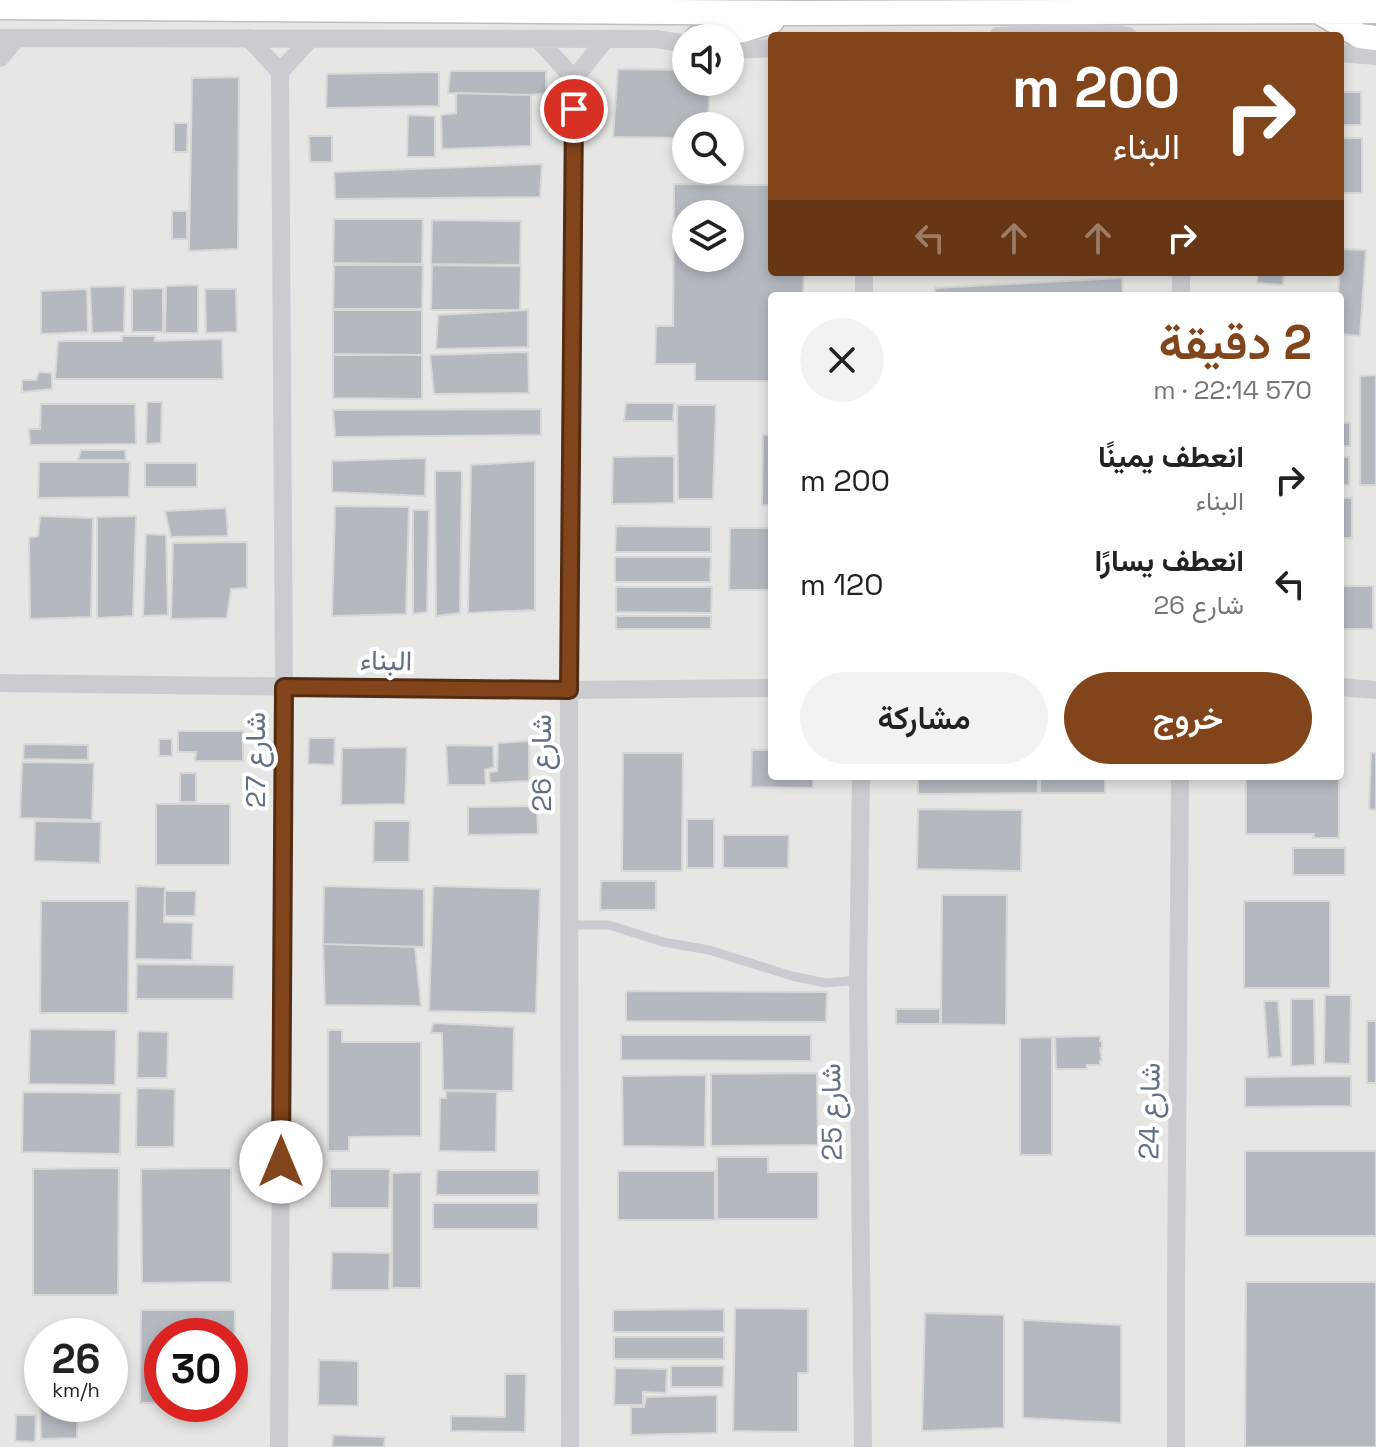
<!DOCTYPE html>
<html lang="ar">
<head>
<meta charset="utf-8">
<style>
	body { margin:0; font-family:"Space Grotesk",Vazirmatn,sans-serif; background:#f2f2f2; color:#222; direction:rtl; height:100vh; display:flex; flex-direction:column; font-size:30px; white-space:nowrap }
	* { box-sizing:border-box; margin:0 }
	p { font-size:26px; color:#767676 }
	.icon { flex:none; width:44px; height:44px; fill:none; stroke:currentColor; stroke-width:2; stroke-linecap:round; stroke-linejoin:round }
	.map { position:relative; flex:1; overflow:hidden; direction:ltr }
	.panel { position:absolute; left:768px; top:292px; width:576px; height:488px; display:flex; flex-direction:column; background:#fff; border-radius:8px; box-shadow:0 4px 12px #0003; direction:rtl }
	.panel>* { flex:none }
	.guide { position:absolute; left:768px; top:32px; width:576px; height:244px; border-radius:8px; box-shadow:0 4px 12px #0003; direction:rtl; background:#81441b; color:#fff; overflow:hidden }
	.fabs { position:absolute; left:672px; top:24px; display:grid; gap:16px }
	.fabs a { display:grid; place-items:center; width:72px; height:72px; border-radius:50%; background:#fff; box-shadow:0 4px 12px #0003; font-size:40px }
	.speed { position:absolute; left:24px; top:1318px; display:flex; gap:16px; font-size:40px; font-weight:700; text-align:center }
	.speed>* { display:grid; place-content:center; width:104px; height:104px; border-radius:50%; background:#fff; box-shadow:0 4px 12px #0003; line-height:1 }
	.speed small { font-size:20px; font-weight:400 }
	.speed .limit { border:12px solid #d22; background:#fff; color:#111 }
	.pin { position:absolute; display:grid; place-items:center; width:68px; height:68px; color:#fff; margin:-34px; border:4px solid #fff; border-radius:50%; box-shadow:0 2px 8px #0007 }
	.me { position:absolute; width:88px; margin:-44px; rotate:0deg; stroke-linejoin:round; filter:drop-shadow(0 0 6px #0008) }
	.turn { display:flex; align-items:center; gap:28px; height:168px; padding:0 32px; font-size:36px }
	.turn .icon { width:104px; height:104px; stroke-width:2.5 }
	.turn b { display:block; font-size:56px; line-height:68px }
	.lanes { display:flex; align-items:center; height:76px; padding:0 32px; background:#0003; justify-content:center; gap:40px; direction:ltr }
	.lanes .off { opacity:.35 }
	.round { display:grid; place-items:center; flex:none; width:84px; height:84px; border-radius:42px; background:#f2f2f2 }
	.headline { display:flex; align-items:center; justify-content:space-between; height:136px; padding:0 32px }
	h1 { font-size:48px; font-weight:600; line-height:60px; color:#81441b }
	.cta { display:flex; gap:16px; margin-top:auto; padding:16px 32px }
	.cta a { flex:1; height:92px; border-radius:48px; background:#81441b; color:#fff; font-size:32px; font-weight:600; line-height:92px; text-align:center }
	.cta a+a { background:#f2f2f2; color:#222 }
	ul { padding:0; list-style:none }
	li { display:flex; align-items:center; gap:24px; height:104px; padding:0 32px }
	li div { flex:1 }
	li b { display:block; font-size:30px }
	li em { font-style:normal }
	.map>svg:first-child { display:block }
	.built { fill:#e6e7e5; fill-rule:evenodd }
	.building { fill:#b4b9c0; stroke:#d7d7d5; stroke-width:2; fill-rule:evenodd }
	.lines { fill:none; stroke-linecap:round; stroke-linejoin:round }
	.secondary-casing { stroke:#bcbfc4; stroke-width:27 }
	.lane { stroke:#caccd0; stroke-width:9 }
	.street { stroke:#caccd0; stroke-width:18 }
	.secondary { stroke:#fff; stroke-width:24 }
	.route-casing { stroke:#542c12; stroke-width:20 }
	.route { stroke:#81441b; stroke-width:14 }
	.labels { text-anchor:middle; stroke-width:8; stroke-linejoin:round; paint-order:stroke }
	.street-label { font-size:28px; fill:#627086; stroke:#fff }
</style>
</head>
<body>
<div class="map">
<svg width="1376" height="1447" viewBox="0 0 1376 1447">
	<rect width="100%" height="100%" fill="#f5f6f2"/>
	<path class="built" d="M0 0H1376V1447H0ZM772 36H1340V272H772ZM686 38H730V82H686ZM686 126H730V170H686ZM686 214H730V258H686ZM772 296H1340V776H772ZM42 1336H110V1404H42ZM162 1336H230V1404H162Z"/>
	<path class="building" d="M618 69 686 70V82H710L708 126H686V138L613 137Z
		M450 71H546V93L531 95 448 93Z
		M439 72V106L326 108 327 74Z
		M239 77 238 249 189 251 192 78Z
		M1340 92H1361V125H1340Z
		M456 93 531 95V146L442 149 441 115 456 113Z
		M408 115 435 116V157H407Z
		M174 123H188L187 152H174Z
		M309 136H332V162H310Z
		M1340 138H1362V193H1340Z
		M542 164 540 197 335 199 334 172Z
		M674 184 772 185V272H804L803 296H772V381H695V364H655L656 326H673ZM686 214H730V258H686Z
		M172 211H187V239H172Z
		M334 219H423L422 264 333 263Z
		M432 220 521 221 520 265 431 264Z
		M1341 249 1366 250 1360 336 1340 334V296H1338Z
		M334 265H423L422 309H333Z
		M432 265 521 266 520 310H431Z
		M932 272H1085L932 275Z
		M1258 272H1284L1283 285 1257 283Z
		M1122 278 1123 296H934L935 288Z
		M198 285V333H165L166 286Z
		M125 286 124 332 92 333 90 287Z
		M163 288V332H132V289Z
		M87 289 88 332 41 334V291Z
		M205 289H236L237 332 206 333Z
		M333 310H422V355L333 354Z
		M528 310V347L436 349 438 315Z
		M122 336H155V341L222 339 223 379H55L58 341H122Z
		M528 352 529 393 434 394 430 355Z
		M333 355H422V399L333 398Z
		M39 372 52 373V389L22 392V380H36Z
		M1376 375V485H1360V376Z
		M147 402H162L161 443 146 444Z
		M626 403H674L673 421H624Z
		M41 404H135L136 444 30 445 29 429H40Z
		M677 405H716L713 499H678Z
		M541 409V435L335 437 333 410Z
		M1340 423H1350V446H1340Z
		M763 435H772V505H762Z
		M81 450H125L126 460H78Z
		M674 456V503L612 504 613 457Z
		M1340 457H1349V485H1340Z
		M426 458 425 496 332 492V461Z
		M535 461V610L468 613 471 465Z
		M39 462H130L129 497 38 498Z
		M145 463H197V487H145Z
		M435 471H462L460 613 436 616Z
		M1340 498H1352V538H1340Z
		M335 506 409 507 406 614 332 616Z
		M226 508 228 536 171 537 165 511Z
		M413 510H429L427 612 413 614Z
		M40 516 93 518 91 617 30 619 29 538 38 536Z
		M136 516 133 616 97 618V517Z
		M616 526 711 527V552H615Z
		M730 528H772V590H729Z
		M146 534 166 535 168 615 143 616Z
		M247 542V588L231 589 227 618 171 619 173 543Z
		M615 557H711L710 582H615Z
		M1340 586H1373V629H1340Z
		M616 587H712L711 613 616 612Z
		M616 616H711V629H616Z
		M178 731H243V761H195L196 752H178Z
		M309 738H335L334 765 308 764Z
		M159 739H172V756H159Z
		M529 741V781L490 783 489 772 497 771 498 743Z
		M24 744 88 745V760L23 759Z
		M446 745 493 746 494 767 485 770 486 785H448Z
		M407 747 405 804 341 805 342 748Z
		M752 750H772V776H813V788L751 787Z
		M623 753H683L682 871H622Z
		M1371 753H1376V810L1369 809Z
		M22 762 94 763 92 820 20 818Z
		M180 773H196V802H180Z
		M918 776H1038V793L918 794Z
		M1040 776H1105V793H1040Z
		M1246 776H1339V838H1313L1314 834H1246Z
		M156 804H230V865H156Z
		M537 806 538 834 468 835V807Z
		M918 809 1022 810 1021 871 917 869Z
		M687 819H714V868H687Z
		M35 821 101 822 100 863 34 861Z
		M374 821H410L409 862H373Z
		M723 835H789L788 868H723Z
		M1293 848H1345V875H1293Z
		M601 881H656V910H600Z
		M136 886 165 887 164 922 193 923 192 960 135 959Z
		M324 886 424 889V947L323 944Z
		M433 886 540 889 536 1013 429 1011Z
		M165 891H196L195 916H165Z
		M942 895H1007L1006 1025 941 1024Z
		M41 901H129L128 1013H40Z
		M1244 901H1330V988H1244Z
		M323 944 415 947 421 1006 325 1005Z
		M137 964 234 965 233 999H136Z
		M626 991 827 992 826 1022 626 1021Z
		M1325 995H1351L1350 1064 1324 1063Z
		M1291 999H1314L1315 1065 1291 1066Z
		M1264 1001H1278L1282 1057 1268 1058Z
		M896 1009H940V1024H896Z
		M1367 1021H1376V1083H1367Z
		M433 1023 514 1027 513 1091 443 1090 442 1033H431Z
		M30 1029 116 1030 115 1085 29 1084Z
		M328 1030H342V1042H421V1136L349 1137V1151H328Z
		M138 1031 168 1032 167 1078H137Z
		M621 1035H811V1061L621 1060Z
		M1100 1036V1041H1102V1048H1100L1102 1061H1100V1065H1087V1069H1056L1055 1037Z
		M1052 1037V1155H1020V1038Z
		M817 1073 818 1145 711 1146V1074Z
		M706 1075 705 1147 623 1146 622 1076Z
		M1351 1076V1106L1245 1107V1077Z
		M137 1088 175 1089 174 1147H136Z
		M446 1091 497 1092 496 1152 439 1151 440 1098H446Z
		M23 1092 121 1093 120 1154 22 1152Z
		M1245 1151H1376V1236H1245Z
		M717 1157H768V1172H818V1219H717Z
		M119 1168 118 1295H33V1169Z
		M231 1168V1282L142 1283 141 1169Z
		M330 1169H390L389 1208H330Z
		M437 1170H539V1195H436Z
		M618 1171H715V1220H618Z
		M421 1172V1288H392V1173Z
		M433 1203H538V1229H433Z
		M332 1252 390 1253 389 1290H331Z
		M1246 1282H1376V1447H1245Z
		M735 1308 808 1309V1373H798V1432L733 1431Z
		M724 1309V1332H613V1310Z
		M141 1310H235L234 1403H230V1336H162V1403H140Z
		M925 1313 1004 1315V1428L922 1431Z
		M1023 1320 1121 1325V1423L1023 1418Z
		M614 1337H724V1359H614Z
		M319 1360 358 1361V1406L318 1405Z
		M671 1366H724L723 1387H671Z
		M615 1368 667 1369 666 1393 643 1392V1405H614Z
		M505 1374H526L525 1432 451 1431V1416L505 1417Z
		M717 1395V1433L631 1435V1407H644L646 1397Z
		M40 1398H42V1404H66V1416H77V1438L41 1439Z
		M16 1415H36L35 1442 15 1441Z
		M333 1435 385 1437 384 1447H332Z"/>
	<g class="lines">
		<g class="secondary-casing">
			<path id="secondary" d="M0 7 799 13 1376 11
				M1321 13 1360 36 1376 38
				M697 38 743 30 772 21"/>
		</g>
		<path class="lane" d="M570 925H609L663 942 709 950 792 976 826 983 858 980"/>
		<path class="street" d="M998 36C1040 34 1085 30 1128 36
			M0 38 656 39 686 44
			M249 38 280 72
			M538 39 574 79
			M730 50 772 48
			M1340 53 1376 56
			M0 58 16 39
			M864 296V272
			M1181 296V272
			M0 683 569 690 772 688
			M1340 687 1376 690
			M861 776 858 980 863 1447
			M279 1447 284 687 280 72 310 39
			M570 1447 569 690 574 79 605 40
			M1176 1447V1286L1180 776"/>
		<use href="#secondary" class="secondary"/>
	</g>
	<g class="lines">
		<g class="route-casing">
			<path id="route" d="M281 1162 284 687 569 690 574 109"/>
		</g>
		<use href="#route" class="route"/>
	</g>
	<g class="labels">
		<g class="street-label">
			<text transform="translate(386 660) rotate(1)" y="10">البناء</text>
			<text transform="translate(255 760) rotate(-90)" y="10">شارع 27</text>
			<text transform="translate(541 763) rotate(-90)" y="10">شارع 26</text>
			<text transform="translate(1149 1111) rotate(-89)" y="10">شارع 24</text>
			<text transform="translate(831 1112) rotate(-91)" y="10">شارع 25</text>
		</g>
	</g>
</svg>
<div class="fabs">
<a><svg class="icon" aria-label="sound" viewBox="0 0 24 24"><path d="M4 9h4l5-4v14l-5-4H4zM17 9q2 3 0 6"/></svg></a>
<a><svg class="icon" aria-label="search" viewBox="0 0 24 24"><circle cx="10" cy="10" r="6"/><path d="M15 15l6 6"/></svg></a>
<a><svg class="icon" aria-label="layers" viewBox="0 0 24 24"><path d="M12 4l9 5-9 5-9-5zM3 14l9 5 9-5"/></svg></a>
</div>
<div class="speed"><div>26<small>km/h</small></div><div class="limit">30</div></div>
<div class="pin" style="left:574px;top:109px;background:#d93025"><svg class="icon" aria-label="arrive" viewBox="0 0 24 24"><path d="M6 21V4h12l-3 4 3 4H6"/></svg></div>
<svg class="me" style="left:281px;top:1162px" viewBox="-20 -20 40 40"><circle r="19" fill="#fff"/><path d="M0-13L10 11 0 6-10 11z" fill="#81441b"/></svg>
<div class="guide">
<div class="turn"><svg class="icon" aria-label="right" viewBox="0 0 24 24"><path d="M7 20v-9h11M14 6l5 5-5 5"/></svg><div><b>200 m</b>البناء</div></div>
<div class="lanes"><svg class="icon off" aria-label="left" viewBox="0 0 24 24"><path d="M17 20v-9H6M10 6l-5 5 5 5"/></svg><svg class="icon off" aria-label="ahead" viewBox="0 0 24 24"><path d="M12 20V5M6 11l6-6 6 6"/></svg><svg class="icon off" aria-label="ahead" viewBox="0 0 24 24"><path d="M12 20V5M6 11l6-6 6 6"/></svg><svg class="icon" aria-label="right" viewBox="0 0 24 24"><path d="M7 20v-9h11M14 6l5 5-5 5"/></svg></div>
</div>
<section class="panel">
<div class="headline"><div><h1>2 دقيقة</h1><p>570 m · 22:14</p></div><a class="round"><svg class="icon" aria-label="close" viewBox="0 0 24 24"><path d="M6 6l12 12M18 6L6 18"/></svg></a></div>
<ul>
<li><svg class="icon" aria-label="right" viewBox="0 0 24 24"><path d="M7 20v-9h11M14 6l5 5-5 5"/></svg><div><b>انعطف يمينًا</b><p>البناء</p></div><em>200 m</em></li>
<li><svg class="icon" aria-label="left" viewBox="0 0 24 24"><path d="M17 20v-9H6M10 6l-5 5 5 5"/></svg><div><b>انعطف يسارًا</b><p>شارع 26</p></div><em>120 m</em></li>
</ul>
<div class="cta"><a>خروج</a><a>مشاركة</a></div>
</section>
</div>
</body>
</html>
